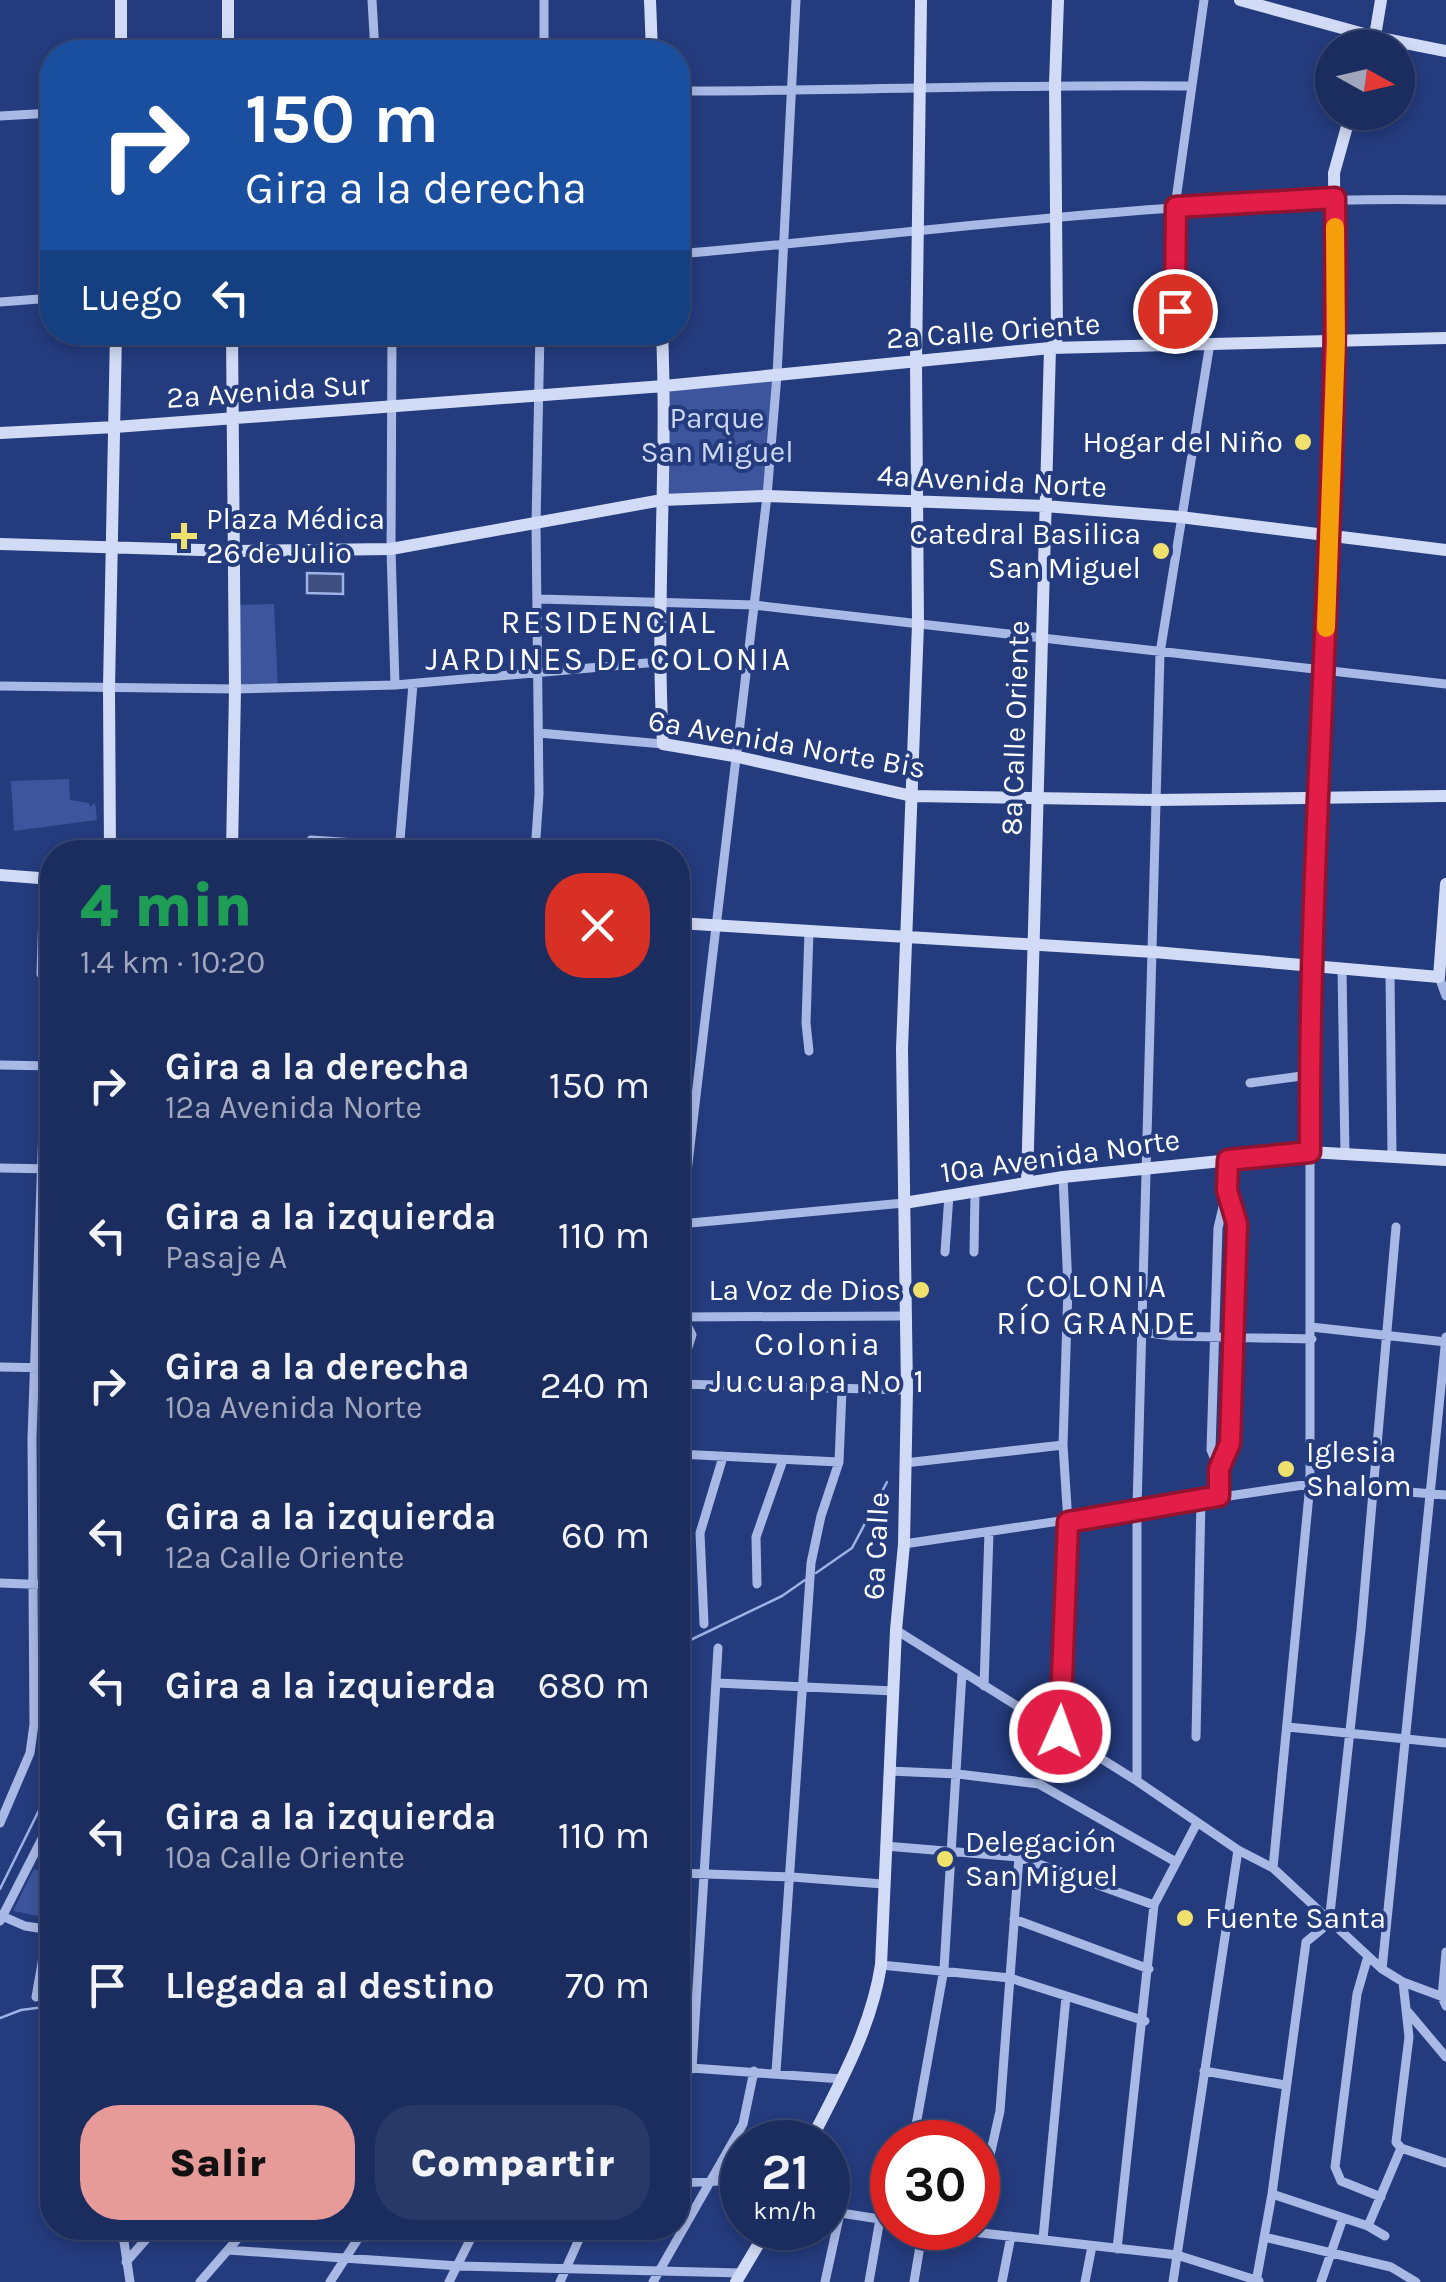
<!DOCTYPE html>
<html lang="es">
<head>
<meta charset="utf-8">
<style>
	body { margin:0; font-family:Karla,sans-serif; background:#283867; color:#f1f3f6; height:100vh; display:flex; flex-direction:column; font-size:38px; white-space:nowrap }
	* { box-sizing:border-box; margin:0 }
	p { font-size:32px; color:#a0a7bc }
	.icon { flex:none; width:55px; height:55px; fill:none; stroke:currentColor; stroke-width:2; stroke-linecap:round; stroke-linejoin:round }
	.map { position:relative; flex:1; overflow:hidden }
	.drawer { position:absolute; left:40px; top:840px; width:650px; height:1400px; display:flex; flex-direction:column; background:#1b2c5e; border-radius:40px; box-shadow:0 5px 15px #0003,0 0 0 2px #394873 }
	.drawer>* { flex:none }
	.top-card { position:absolute; left:40px; top:40px; width:650px; height:305px; border-radius:40px; box-shadow:0 5px 15px #0003,0 0 0 2px #394873; background:#1a4fa0; color:#fff; overflow:hidden }
	.needle { width:65px; rotate:98deg }
	.fabs { position:absolute; left:1315px; top:30px; display:grid; gap:20px }
	.fabs a { display:grid; place-items:center; width:100px; height:100px; border-radius:50%; background:#1b2c5e; box-shadow:0 5px 15px #0003,0 0 0 2px #394873; font-size:50px }
	.speed { position:absolute; left:720px; top:2120px; display:flex; gap:20px; font-size:50px; font-weight:700; text-align:center }
	.speed>* { display:grid; place-content:center; width:130px; height:130px; border-radius:50%; background:#1b2c5e; box-shadow:0 5px 15px #0003,0 0 0 2px #394873; line-height:1 }
	.speed small { font-size:25px; font-weight:400 }
	.speed .limit { border:15px solid #d22; background:#fff; color:#111 }
	.pin { position:absolute; display:grid; place-items:center; width:85px; height:85px; color:#fff; margin:-42px; border:5px solid #fff; border-radius:50%; box-shadow:0 2px 10px #0007 }
	.me { position:absolute; width:110px; margin:-55px; rotate:2deg; stroke-linejoin:round; filter:drop-shadow(0 0 8px #0008) }
	.turn { display:flex; align-items:center; gap:35px; height:210px; padding:0 40px; font-size:45px }
	.turn .icon { width:130px; height:130px; stroke-width:2.5 }
	.turn b { display:block; font-size:70px; line-height:85px }
	.then { display:flex; align-items:center; height:95px; padding:0 40px; background:#0003; gap:20px; font-size:38px }
	.round { display:grid; place-items:center; flex:none; width:105px; height:105px; border-radius:40px; background:#283867 }
	.overview { display:flex; align-items:center; justify-content:space-between; height:170px; padding:0 40px }
	h1 { font-size:60px; font-weight:800; line-height:75px; color:#1e9e55 }
	.action { display:flex; gap:20px; margin-top:auto; padding:20px 40px }
	.action a { flex:1; height:115px; border-radius:40px; background:#e69b98; color:#111; font-size:40px; font-weight:800; line-height:115px; text-align:center }
	.action a+a { background:#283867; color:#f1f3f6 }
	ul { padding:0; list-style:none }
	li { display:flex; align-items:center; gap:30px; height:150px; padding:0 40px }
	li div { flex:1 }
	li b { display:block; font-size:38px }
	li em { font-style:normal }
	.map>svg:first-child { display:block }
	.green { fill:#3c559c }
	.water { fill:#3e4f80; stroke:#9db2e6; stroke-width:2.5 }
	.lines { fill:none; stroke-linecap:round; stroke-linejoin:round }
	.stream { stroke:#9db2e6; stroke-width:2.5 }
	.street { stroke:#a9b9e5; stroke-width:9 }
	.secondary { stroke:#d2dbf5; stroke-width:12 }
	.route-casing { stroke:#92132f; stroke-width:25 }
	.route { stroke:#e11d48; stroke-width:18 }
	.slow { stroke:#f59e0b; stroke-width:18 }
	.poi-dot { fill:#efe16c; stroke:#243b7d; stroke-width:4 }
	.labels { text-anchor:middle; stroke-width:8; stroke-linejoin:round; paint-order:stroke }
	.street-label { font-size:30px; fill:#fff; stroke:#243b7d }
	.park-label { font-size:30px; fill:#ccd7f4; stroke:#243b7d }
	.poi-label { font-size:30px; fill:#fff; stroke:#243b7d; text-anchor:start }
	.neighbourhood-label { font-size:32px; letter-spacing:2.5px; fill:#fff; stroke:#243b7d }
</style>
</head>
<body>
<div class="map">
<svg width="1446" height="2282" viewBox="0 0 1446 2282">
	<rect width="100%" height="100%" fill="#243b7d"/>
	<path class="green" d="M777 375 767 496 662 500 664 386Z
		M274 604 278 688 238 689 235 605Z
		M69 779 70 800 89 803 90 807 95 803 97 820 14 831 11 781Z
		M34 1869 41 1871 43 1917 13 1911Z"/>
	<path class="water" d="M307 573 343 574V594L307 593Z"/>
	<g class="lines">
		<path class="stream" d="M816 1573 852 1548 887 1482
			M678 1646 782 1596 805 1580
			M0 1889 52 1784
			M0 2018 21 2010 52 2006"/>
		<path class="street" d="M372 0 375 52
			M544 52V0
			M678 91C849 91 1021 84 1192 86
			M0 116 52 113
			M678 254C934 232 1189 195 1446 200
			M0 302 52 298
			M392 332 391 549 395 685
			M1175 346V207L1204 0
			M539 599 754 605 1446 684
			M0 686 235 689 395 685 658 662
			M539 733 663 744
			M311 840 400 846
			M399 852 413 684
			M535 852 539 794 536 524 540 332
			M1342 968 1345 1154
			M1390 973 1392 1157
			M41 974 44 878
			M1439 977 1446 996
			M809 1051 806 1023 809 931
			M0 1065 52 1066
			M1250 1083 1309 1075
			M0 1168 52 1169
			M680 1224 904 1203
			M678 1248 767 496 777 375 796 0
			M945 1252 949 1195
			M974 1252 975 1191
			M678 1307 692 1335 678 1379
			M678 1317 907 1316
			M1311 1327 1446 1342
			M1143 1332 1171 1336 1312 1339
			M0 1367 52 1368
			M678 1384 907 1390
			M678 1454 839 1462
			M905 1463 1063 1445
			M1219 1469 1211 1450 1218 1228 1227 1190 1228 1159
			M1219 1497V1469L1230 1443 1234 1337 1237 1224 1228 1193
			M904 1544 1310 1484 1446 1495
			M0 1583 52 1585
			M757 1584 756 1537 783 1460
			M704 1624 700 1533 723 1457
			M896 1630 1137 1781 1238 1850 1273 1868 1382 1969 1403 1982 1446 1998
			M717 1683 894 1691
			M984 1686 989 1532
			M1288 1727 1446 1743
			M1060 1732 1068 1522 1063 1445 1068 1287 1063 1177
			M1196 1737 1201 1499
			M889 1771 958 1774 1039 1784 1176 1862
			M1137 1781V1508L1160 653 1210 343
			M0 1823 30 1753 34 1724 32 1438 44 1099
			M885 1846 1019 1857 1154 1905
			M1273 1868 1310 1484V1152
			M678 1873 792 1877 883 1884
			M0 1915 25 1926 45 1929
			M1014 1919 1149 1969
			M0 1921 52 1819
			M43 1928 45 1836
			M1446 1952 1442 1997 1446 2006
			M1368 1956 1357 1994 1335 2167 1341 2181 1381 2197
			M881 1965 1010 1978 1145 2021
			M1382 1969 1446 1337
			M36 1997 48 1929
			M1408 2012 1446 2057
			M678 2067 842 2079
			M692 2069 718 1648
			M1204 2071 1285 2085
			M776 2072 811 1563 821 1516 839 1462 842 1390
			M913 2142 944 1969 962 1673
			M1401 2148 1396 2142 1409 2037 1403 1982
			M1401 2148 1446 2163
			M678 2183 742 2180
			M1272 2194 1368 2226 1385 2236
			M978 2209 1000 2111 1019 1857
			M828 2211 892 2221
			M1368 2226 1401 2148
			M122 2228 130 2282
			M937 2228 1177 2255 1259 2281
			M1264 2237 1391 2267 1416 2282
			M1043 2239 1066 1997
			M1117 2249 1154 1905 1197 1823
			M228 2250 458 2266 741 2273
			M126 2262 156 2228
			M200 2282 247 2228
			M330 2282 365 2228
			M449 2282 476 2228
			M560 2282 584 2228
			M653 2282 743 2124 754 2071
			M825 2282 840 2213
			M869 2282 880 2219
			M914 2282 923 2228
			M1002 2282 1011 2236
			M1085 2282 1092 2246
			M1173 2282 1238 1850
			M1256 2282 1272 2194 1306 1942 1329 1923 1361 1630 1396 1227
			M1321 2282 1343 2218"/>
		<path class="secondary" d="M228 0V52
			M650 0 652 52
			M1240 0 1375 37 1446 51
			M1373 48 1381 0
			M121 52V0
			M232 332 235 689 232 852
			M662 332C668 470 655 607 663 744L734 756 912 796 1156 800 1446 796
			M0 433 115 427 664 386 1050 348 1446 338
			M0 544 234 551 391 549 662 500 767 496 1045 506 1180 517 1446 550
			M110 852 109 688 116 332
			M0 875 52 879
			M678 923 1154 952 1439 977
			M1439 977 1446 884
			M1310 1152V965L1331 536 1336 341 1334 173 1351 112
			M1027 1183 1050 348 1056 343 1057 332 1055 84 1058 0
			M904 1203 1063 1177 1310 1152 1446 1160
			M810 2142C839 2085 871 2029 881 1965L896 1630 904 1544 907 1390 902 1049 918 624 916 362 921 0
			M736 2282 768 2228"/>
	</g>
	<g class="lines">
		<g class="route-casing">
			<path id="route" d="M1060 1732 1068 1522 1219 1496V1469L1230 1443 1237 1224 1227 1190 1228 1160 1310 1152C1308 834 1339 516 1335 198L1176 207 1175 311"/>
		</g>
		<use href="#route" class="route"/>
		<path class="slow" d="M1326 628 1336 342 1335 227"/>
	</g>
	<g class="poi-dot">
		<circle cx="1303" cy="442" r="10"/>
		<path d="M179 521h10v10h10v10h-10v10h-10v-10h-10v-10h10z"/>
		<circle cx="1161" cy="551" r="10"/>
		<circle cx="921" cy="1290" r="10"/>
		<circle cx="1286" cy="1469" r="10"/>
		<circle cx="945" cy="1859" r="10"/>
		<circle cx="1185" cy="1918" r="10"/>
	</g>
	<g class="labels">
		<g class="street-label">
			<text transform="translate(993 331) rotate(-4)" y="10">2a Calle Oriente</text>
			<text transform="translate(268 391) rotate(-4)" y="10">2a Avenida Sur</text>
			<text transform="translate(992 481) rotate(3)" y="10">4a Avenida Norte</text>
			<text transform="translate(1015 728) rotate(-88)" y="10">8a Calle Oriente</text>
			<text transform="translate(787 744) rotate(10)" y="10">6a Avenida Norte Bis</text>
			<text transform="translate(1060 1156) rotate(-8)" y="10">10a Avenida Norte</text>
			<text transform="translate(876 1546) rotate(-87)" y="10">6a Calle</text>
		</g>
		<g class="park-label">
			<text x="717" y="428">Parque<tspan x="717" dy="34">San Miguel</tspan></text>
		</g>
		<g class="poi-label">
			<text x="1283" y="452" text-anchor="end">Hogar del Niño</text>
			<text x="206" y="529">Plaza Médica<tspan x="206" dy="34">26 de Julio</tspan></text>
			<text x="1141" y="544" text-anchor="end">Catedral Basilica<tspan x="1141" dy="34">San Miguel</tspan></text>
			<text x="901" y="1300" text-anchor="end">La Voz de Dios</text>
			<text x="1306" y="1462">Iglesia<tspan x="1306" dy="34">Shalom</tspan></text>
			<text x="965" y="1852">Delegación<tspan x="965" dy="34">San Miguel</tspan></text>
			<text x="1205" y="1928">Fuente Santa</text>
		</g>
		<g class="neighbourhood-label">
			<text x="609" y="633">RESIDENCIAL<tspan x="609" dy="37">JARDINES DE COLONIA</tspan></text>
			<text x="1097" y="1297">COLONIA<tspan x="1097" dy="37">RÍO GRANDE</tspan></text>
			<text x="818" y="1355">Colonia<tspan x="818" dy="37">Jucuapa Nº 1</tspan></text>
		</g>
	</g>
</svg>
<div class="fabs">
<a><svg class="needle" viewBox="-14 -14 28 28"><path d="M0-13l5 13h-10z" fill="#e53935"/><path d="M0 13l5-13h-10z" fill="#a0a7bc"/></svg></a>
</div>
<div class="speed"><div>21<small>km/h</small></div><div class="limit">30</div></div>
<div class="pin" style="left:1175px;top:311px;background:#d93025"><svg class="icon" aria-label="arrive" viewBox="0 0 24 24"><path d="M6 21V4h12l-3 4 3 4H6"/></svg></div>
<svg class="me" style="left:1060px;top:1732px" viewBox="-20 -20 40 40"><circle r="17" fill="#e11d48" stroke="#fff" stroke-width="3"/><path d="M0-11L8 9 0 5-8 9z" fill="#fff"/></svg>
<div class="top-card">
<div class="turn"><svg class="icon" aria-label="right" viewBox="0 0 24 24"><path d="M7 20v-9h11M14 6l5 5-5 5"/></svg><div><b>150 m</b>Gira a la derecha</div></div>
<div class="then">Luego<svg class="icon" aria-label="left" viewBox="0 0 24 24"><path d="M17 20v-9H6M10 6l-5 5 5 5"/></svg></div>
</div>
<section class="drawer">
<div class="overview"><div><h1>4 min</h1><p>1.4 km · 10:20</p></div><a class="round" style="background:#d93025;color:#fff"><svg class="icon" aria-label="close" viewBox="0 0 24 24"><path d="M6 6l12 12M18 6L6 18"/></svg></a></div>
<ul>
<li><svg class="icon" aria-label="right" viewBox="0 0 24 24"><path d="M7 20v-9h11M14 6l5 5-5 5"/></svg><div><b>Gira a la derecha</b><p>12a Avenida Norte</p></div><em>150 m</em></li>
<li><svg class="icon" aria-label="left" viewBox="0 0 24 24"><path d="M17 20v-9H6M10 6l-5 5 5 5"/></svg><div><b>Gira a la izquierda</b><p>Pasaje A</p></div><em>110 m</em></li>
<li><svg class="icon" aria-label="right" viewBox="0 0 24 24"><path d="M7 20v-9h11M14 6l5 5-5 5"/></svg><div><b>Gira a la derecha</b><p>10a Avenida Norte</p></div><em>240 m</em></li>
<li><svg class="icon" aria-label="left" viewBox="0 0 24 24"><path d="M17 20v-9H6M10 6l-5 5 5 5"/></svg><div><b>Gira a la izquierda</b><p>12a Calle Oriente</p></div><em>60 m</em></li>
<li><svg class="icon" aria-label="left" viewBox="0 0 24 24"><path d="M17 20v-9H6M10 6l-5 5 5 5"/></svg><div><b>Gira a la izquierda</b></div><em>680 m</em></li>
<li><svg class="icon" aria-label="left" viewBox="0 0 24 24"><path d="M17 20v-9H6M10 6l-5 5 5 5"/></svg><div><b>Gira a la izquierda</b><p>10a Calle Oriente</p></div><em>110 m</em></li>
<li><svg class="icon" aria-label="arrive" viewBox="0 0 24 24"><path d="M6 21V4h12l-3 4 3 4H6"/></svg><div><b>Llegada al destino</b></div><em>70 m</em></li>
</ul>
<div class="action"><a>Salir</a><a>Compartir</a></div>
</section>
</div>
</body>
</html>
